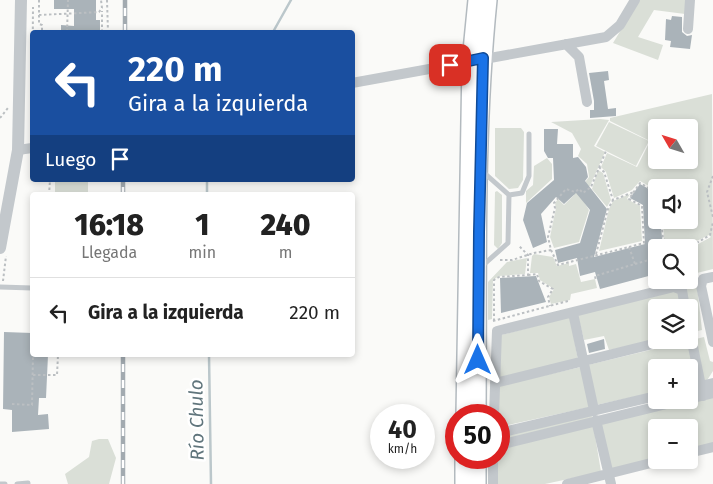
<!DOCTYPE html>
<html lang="es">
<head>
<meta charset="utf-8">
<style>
	body { margin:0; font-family:"Fira Sans",sans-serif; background:#f6f6f6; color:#222; height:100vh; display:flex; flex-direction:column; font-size:19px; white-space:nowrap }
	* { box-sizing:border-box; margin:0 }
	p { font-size:16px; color:#767676 }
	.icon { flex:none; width:28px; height:28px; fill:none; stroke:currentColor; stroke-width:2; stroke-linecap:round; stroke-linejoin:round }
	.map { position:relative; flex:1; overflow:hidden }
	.side { position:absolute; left:30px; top:192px; width:325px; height:165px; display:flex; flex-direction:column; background:#fff; border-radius:5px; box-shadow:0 2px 8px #0003 }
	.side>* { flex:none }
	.hud { position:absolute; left:30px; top:30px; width:325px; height:152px; border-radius:5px; box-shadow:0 2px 8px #0003; background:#1a4fa0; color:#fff; overflow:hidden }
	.needle { width:32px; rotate:309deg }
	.tools { position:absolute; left:648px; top:119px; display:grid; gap:10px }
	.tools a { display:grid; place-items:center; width:50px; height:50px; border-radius:5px; background:#fff; box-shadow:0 2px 8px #0003; font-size:25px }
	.speed { position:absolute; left:370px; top:404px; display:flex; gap:10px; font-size:25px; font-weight:700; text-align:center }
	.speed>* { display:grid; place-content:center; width:65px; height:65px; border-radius:50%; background:#fff; box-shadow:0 2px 8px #0003; line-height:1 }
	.speed small { font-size:12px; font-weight:400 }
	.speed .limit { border:8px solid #d22; background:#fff; color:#111 }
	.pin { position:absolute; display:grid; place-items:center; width:42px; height:42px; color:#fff; margin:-21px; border-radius:10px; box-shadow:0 2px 8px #0006 }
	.me { position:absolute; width:55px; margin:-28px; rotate:0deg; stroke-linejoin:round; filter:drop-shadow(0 0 4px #0008) }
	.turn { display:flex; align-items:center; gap:18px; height:105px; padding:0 15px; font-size:22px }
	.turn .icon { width:65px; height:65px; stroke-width:2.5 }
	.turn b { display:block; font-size:35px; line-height:42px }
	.then { display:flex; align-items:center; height:48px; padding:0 15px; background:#0003; gap:10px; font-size:19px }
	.eta { display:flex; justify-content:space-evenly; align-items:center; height:85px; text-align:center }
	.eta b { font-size:30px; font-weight:800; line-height:35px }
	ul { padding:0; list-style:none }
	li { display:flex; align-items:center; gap:15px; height:70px; padding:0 15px; border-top:1px solid #e0e0e0 }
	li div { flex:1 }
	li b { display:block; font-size:19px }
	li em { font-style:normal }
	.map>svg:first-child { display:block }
	.green { fill:#dadfd7; fill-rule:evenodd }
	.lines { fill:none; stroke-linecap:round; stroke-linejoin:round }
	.stream { stroke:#bbc7cb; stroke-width:2.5 }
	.building { fill:#aab3b9 }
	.secondary-casing { stroke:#b3babf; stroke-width:18 }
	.path { stroke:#bbbfc2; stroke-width:2; stroke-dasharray:2.5 2.5; stroke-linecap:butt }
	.service { stroke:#c3c8cc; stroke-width:5 }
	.minor { stroke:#c3c8cc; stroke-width:10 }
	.tertiary { stroke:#c3c8cc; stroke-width:12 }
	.secondary { stroke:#fff; stroke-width:15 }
	.rail-casing { stroke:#a2aab0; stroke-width:4.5 }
	.rail { stroke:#fff; stroke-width:2.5; stroke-dasharray:8; stroke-linecap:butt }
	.route-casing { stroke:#114b97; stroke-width:12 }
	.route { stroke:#1a73e8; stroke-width:9 }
	.labels { text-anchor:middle; stroke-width:5; stroke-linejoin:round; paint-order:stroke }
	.water-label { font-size:19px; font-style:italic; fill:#60757c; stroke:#fff }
</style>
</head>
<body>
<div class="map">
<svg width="713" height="484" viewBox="0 0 713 484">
	<rect width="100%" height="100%" fill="#fafaf8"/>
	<path class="green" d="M639 0H687L685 14 654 10 638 37 663 45 658 60 613 43Z
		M712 94 713 269 689 275V249L711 237 709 235 684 247H659L664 238 663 220H689V188H656V190L640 181 632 190 614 198 606 172 601 167 607 153 637 167 650 141 610 121V118ZM656 128H689V160H656Z
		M600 119 609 120 594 146 605 152 590 186 585 190 582 186 589 177 587 164 578 156 581 149 572 133 551 122Z
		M609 122 649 141 636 166 596 146Z
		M495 128H521L524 132 523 180 518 188 509 189 495 176Z
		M547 158 552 164V179L526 203V191L533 185 534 166Z
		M598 170 603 173 611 200 607 207 592 189Z
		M55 180H88V195H55Z
		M497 191 502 195V243L498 249 494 245 495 192Z
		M577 191 589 210 579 242 554 248 550 237 556 208 555 203 558 199 564 205 574 195 573 193Z
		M630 194 627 199 640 206 642 241 599 251 609 209 613 201Z
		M534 254 553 257 557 266 569 263V266L576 264 581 282 595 279 597 288 571 294 570 300 551 304 549 297 554 289 540 280 538 273H530L532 256Z
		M527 258 525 274 499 276 493 280 492 319 488 320V282L507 262Z
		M697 286 702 330 689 333V308H656V340L609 350 604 336 584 340 577 312Z
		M570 317 578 360 499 378 501 335Z
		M704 337 710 361 713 362V371L706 382 689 385V368H656V392L596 405 588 365Z
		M581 367 590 407 499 427 498 386Z
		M713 397V445L689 451V428H656V458L608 470 601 422Z
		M591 411 601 472 545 484H496L499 434Z
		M99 439H108L116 458 109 484H68L65 474 89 457 92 441Z"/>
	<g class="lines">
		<path class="stream" d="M273 32 291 0
			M207 180V195
			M209 355 211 484"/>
	</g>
	<path class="building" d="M54 0H96V20H100V32H61V25L74 26V9H54Z
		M672 16 682 17V32L687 36 692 35 690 49 670 47 671 41 665 40 666 19 671 20Z
		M608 71 609 80 604 81 608 109 616 108V116L590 118V110H594V101L589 73Z
		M544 129H558L557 144H573V158L578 157 586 167 588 177 585 181 607 209 594 257 645 244 643 205 630 198 640 184 656 193V220H660L663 245 656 248V274L600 289 595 272 580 276 577 258 558 263 555 250 580 243 590 210 576 193 564 204 556 197 541 214 547 242 533 248 523 220 527 203 554 180 553 158H548L544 151Z
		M536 276 546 302 501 313 500 278Z
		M4 332 32 333V355H48L46 398H39L38 415 48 414 49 429 12 432V410L3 409Z
		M604 339 605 349 589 353 587 344Z"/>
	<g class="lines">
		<g class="secondary-casing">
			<path id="secondary" d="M464 415 470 61 476 0
				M478 415C479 277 475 138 489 0
				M463 484V458
				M478 484V458"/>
		</g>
		<path class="path" d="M39 0V24L42 25V32
			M107 0 108 32
			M39 15 99 12 102 8 101 0
			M67 32 68 0
			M102 32V11
			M0 118 8 108
			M32 134 33 7
			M599 167 604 172 613 200 634 192
			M713 176 707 192 713 217
			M49 195 50 180
			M661 220 663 239 681 248
			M629 247 644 243 642 206 629 199 640 183 656 192
			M688 248 710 235 713 222
			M551 250 558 265 629 247 635 264 595 276 596 281
			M596 254 608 209 613 200
			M500 260H512L534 253 551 250 548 237 555 208 554 203 566 189 575 192 579 189 583 193 591 187 606 151
			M635 264 656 258
			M528 275 537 274 539 281 553 289 548 297 550 306
			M3 281 6 256
			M493 321 568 301
			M494 321V280L499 277 528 275V255L518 245
			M33 375H57L58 355
			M12 404 32 405 33 355"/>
		<path class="service" d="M509 195 522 193 529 176V134
			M481 267 508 243 509 195 482 171
			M0 287 32 288
			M0 484H5
			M17 484 28 483"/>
		<path class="minor" d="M688 29 690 0
			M566 44 579 57 587 102
			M352 83 606 37 620 25 635 0
			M18 150 32 148
			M713 277 703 279 701 286 713 342
			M573 313 594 410
			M689 327 703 396
			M495 383 669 340
			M689 389 713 383
			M689 399 713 393
			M494 415 497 331 674 287 682 290 685 308
			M596 420 611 484
			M499 433 656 396
			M499 445 683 400
			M689 453 713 447
			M493 484V458
			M567 484 663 460"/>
		<path class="tertiary" d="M0 248 18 150 21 0"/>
		<use href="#secondary" class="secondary"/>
		<g class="rail-casing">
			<path id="rail" d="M125 32V0
				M123 195V180
				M123 484V355"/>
		</g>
		<use href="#rail" class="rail"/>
	</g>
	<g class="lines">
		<g class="route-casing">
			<path id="route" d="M450 65 483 58 479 232 478 360"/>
		</g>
		<use href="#route" class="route"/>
	</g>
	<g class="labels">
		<g class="water-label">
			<text transform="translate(196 420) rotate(-91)" y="7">Río Chulo</text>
		</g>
	</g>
</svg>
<div class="tools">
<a><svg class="needle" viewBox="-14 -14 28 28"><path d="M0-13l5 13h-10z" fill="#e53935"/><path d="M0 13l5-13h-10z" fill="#767676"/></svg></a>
<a><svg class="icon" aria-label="sound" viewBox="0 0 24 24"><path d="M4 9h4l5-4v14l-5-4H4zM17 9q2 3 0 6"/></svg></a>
<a><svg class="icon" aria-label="search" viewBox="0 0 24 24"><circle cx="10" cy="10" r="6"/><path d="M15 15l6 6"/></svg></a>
<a><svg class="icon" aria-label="layers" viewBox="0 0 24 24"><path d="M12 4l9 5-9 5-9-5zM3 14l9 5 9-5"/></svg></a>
<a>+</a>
<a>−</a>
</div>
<div class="speed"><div>40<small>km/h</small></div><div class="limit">50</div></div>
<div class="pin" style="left:450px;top:65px;background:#d93025"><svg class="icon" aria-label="arrive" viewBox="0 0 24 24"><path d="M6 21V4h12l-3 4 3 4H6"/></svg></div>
<svg class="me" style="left:478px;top:360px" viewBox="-20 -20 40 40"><path d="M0-17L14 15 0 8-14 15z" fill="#1a73e8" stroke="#fff" stroke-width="4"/></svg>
<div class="hud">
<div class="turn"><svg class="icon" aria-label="left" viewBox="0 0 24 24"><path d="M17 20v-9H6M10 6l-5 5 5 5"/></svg><div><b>220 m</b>Gira a la izquierda</div></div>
<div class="then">Luego<svg class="icon" aria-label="arrive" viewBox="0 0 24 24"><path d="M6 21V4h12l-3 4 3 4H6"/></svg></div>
</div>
<section class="side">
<div class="eta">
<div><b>16:18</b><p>Llegada</p></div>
<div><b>1</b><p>min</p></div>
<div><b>240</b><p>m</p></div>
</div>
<ul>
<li><svg class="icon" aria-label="left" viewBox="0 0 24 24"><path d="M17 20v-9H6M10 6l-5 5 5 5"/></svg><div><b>Gira a la izquierda</b></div><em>220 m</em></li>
</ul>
</section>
</div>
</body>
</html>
